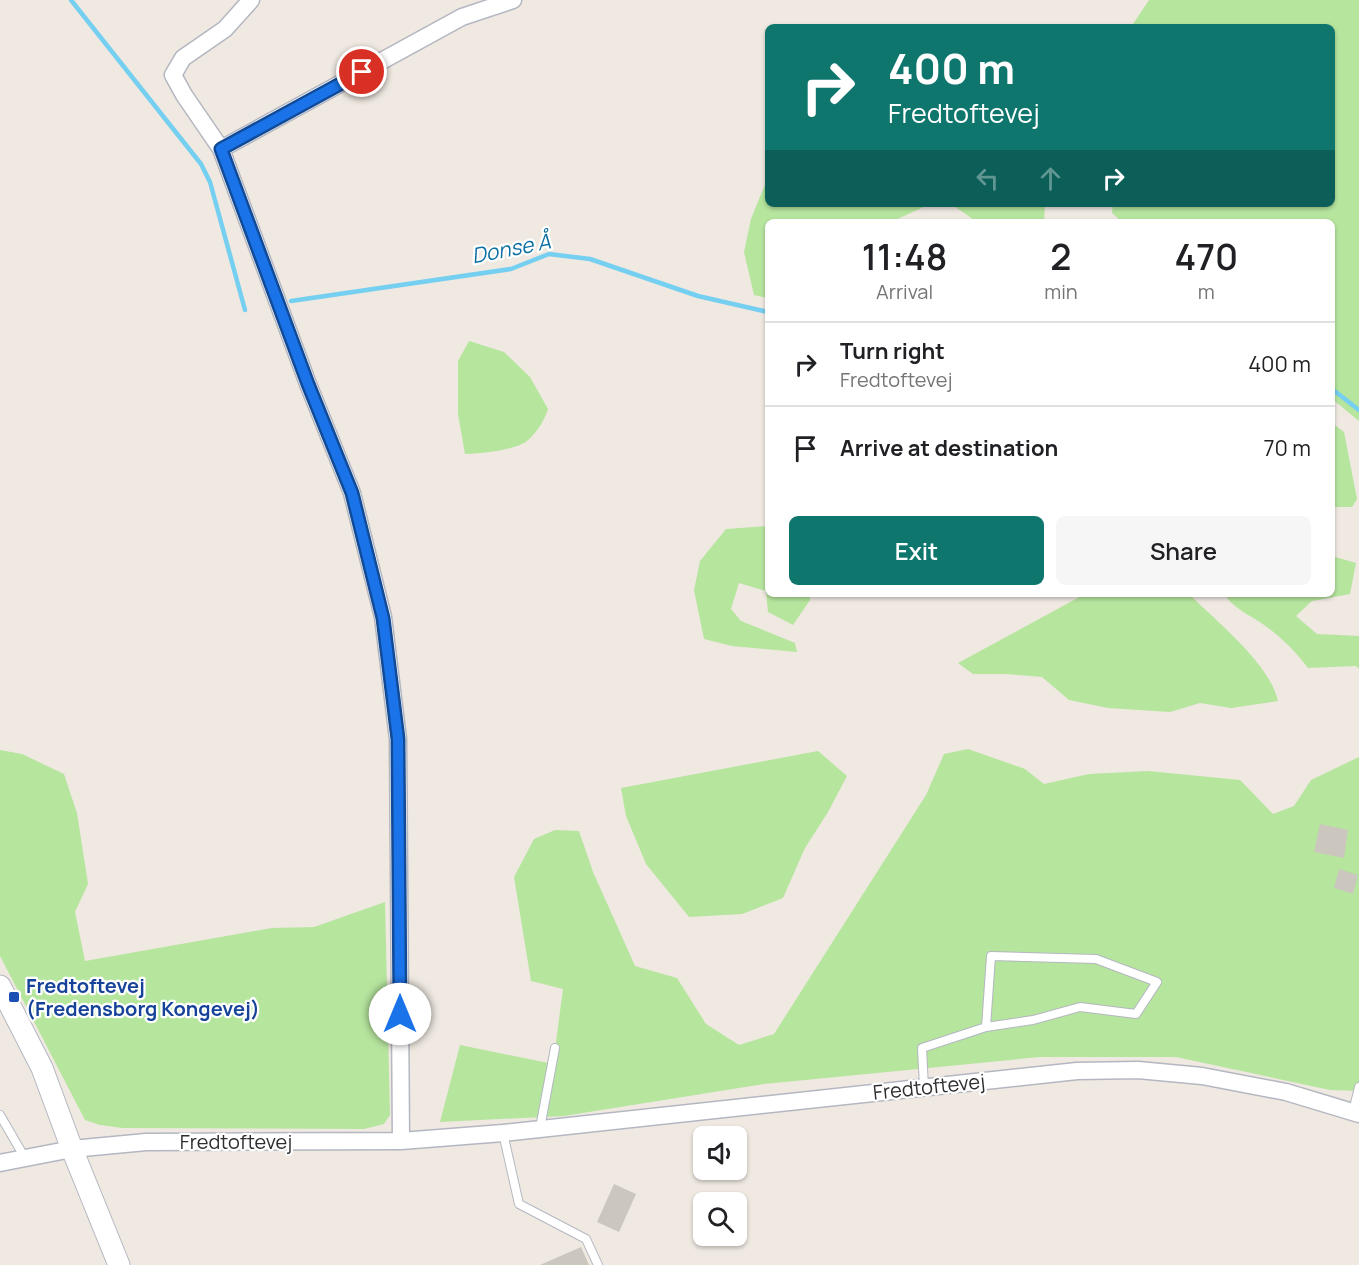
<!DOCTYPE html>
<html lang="en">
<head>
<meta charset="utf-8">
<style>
	body { margin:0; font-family:Manrope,sans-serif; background:#f6f6f6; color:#202124; height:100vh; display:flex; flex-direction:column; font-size:22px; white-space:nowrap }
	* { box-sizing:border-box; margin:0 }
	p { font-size:20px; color:#757577 }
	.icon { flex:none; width:33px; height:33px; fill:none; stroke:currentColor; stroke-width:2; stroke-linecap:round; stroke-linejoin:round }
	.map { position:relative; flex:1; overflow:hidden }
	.sheet { position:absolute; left:765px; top:219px; width:570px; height:378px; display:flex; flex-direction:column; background:#fff; border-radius:9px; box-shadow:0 2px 4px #0004 }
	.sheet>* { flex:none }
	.guide { position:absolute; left:765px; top:24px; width:570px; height:183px; border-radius:9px; box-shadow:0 2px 4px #0004; background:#0f766e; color:#fff; overflow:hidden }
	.controls { position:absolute; left:693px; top:1126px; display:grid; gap:12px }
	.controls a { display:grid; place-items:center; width:54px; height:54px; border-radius:9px; background:#fff; box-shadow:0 2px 4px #0004; font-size:30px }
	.pin { position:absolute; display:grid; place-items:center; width:51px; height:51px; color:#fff; margin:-26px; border:3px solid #fff; border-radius:50%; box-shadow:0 2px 6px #0007 }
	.me { position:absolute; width:66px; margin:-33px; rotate:0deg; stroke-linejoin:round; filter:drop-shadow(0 0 4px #0008) }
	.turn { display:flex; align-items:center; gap:21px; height:126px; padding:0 24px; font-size:27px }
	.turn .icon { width:78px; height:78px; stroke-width:2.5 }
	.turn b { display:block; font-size:42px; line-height:51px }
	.lanes { display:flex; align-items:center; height:57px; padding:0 24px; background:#0003; justify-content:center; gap:30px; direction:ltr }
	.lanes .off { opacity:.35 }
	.eta { display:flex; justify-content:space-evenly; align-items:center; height:102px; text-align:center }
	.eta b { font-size:36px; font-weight:600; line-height:42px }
	.button { display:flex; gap:12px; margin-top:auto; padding:12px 24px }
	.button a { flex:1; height:69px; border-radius:9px; background:#0f766e; color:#fff; font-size:24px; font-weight:600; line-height:69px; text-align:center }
	.button a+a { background:#f6f6f6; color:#202124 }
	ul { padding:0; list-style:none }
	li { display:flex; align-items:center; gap:18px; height:84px; padding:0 24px; border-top:2px solid #e0e0e0 }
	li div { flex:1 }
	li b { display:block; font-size:22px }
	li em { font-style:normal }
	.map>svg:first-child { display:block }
	.green { fill:#b6e59e }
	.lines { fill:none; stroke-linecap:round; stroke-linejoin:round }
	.stream { stroke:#75cff0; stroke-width:4.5 }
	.building { fill:#cbc7bf }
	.service-casing { stroke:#b4b7c1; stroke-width:10 }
	.minor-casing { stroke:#b4b7c1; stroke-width:19 }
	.tertiary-casing { stroke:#b4b7c1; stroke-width:23 }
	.service { stroke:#fff; stroke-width:8 }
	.minor { stroke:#fff; stroke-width:16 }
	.tertiary { stroke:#fff; stroke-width:21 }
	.route-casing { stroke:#114b97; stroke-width:15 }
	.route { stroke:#1a73e8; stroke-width:10 }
	.transit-dot { fill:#1a4fb4; stroke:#fff; stroke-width:2 }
	.labels { text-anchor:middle; stroke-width:4.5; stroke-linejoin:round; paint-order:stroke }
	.transit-label { font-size:20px; font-weight:bold; fill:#164399; stroke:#fff; text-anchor:start }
	.street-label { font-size:20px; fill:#2e2e2e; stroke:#fff }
	.water-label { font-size:21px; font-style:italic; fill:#0d6fa3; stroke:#fff }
</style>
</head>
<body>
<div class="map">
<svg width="1359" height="1265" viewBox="0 0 1359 1265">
	<rect width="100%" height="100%" fill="#efe9e1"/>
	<path class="green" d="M1149 0H1359V421L1332 399V222H1122L1112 213 1113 204H1332V27H1131Z
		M768 177V204H930L891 222H768V298L754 295 744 252 751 219Z
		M951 204H1045L1044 222H977Z
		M469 341 504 352 530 377 548 409C545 419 536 434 527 441 515 450 480 454 465 454L458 414V361Z
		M1332 423 1344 432 1357 499 1352 507H1332Z
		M768 526V594H810V600L793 625 768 612 766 591 739 583 731 609 741 621 795 643 797 652 732 646 704 639 694 590 700 561 726 529Z
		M1332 556 1356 563 1350 594 1312 601 1296 616 1317 634 1359 636V669L1356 666 1308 668C1296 652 1280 636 1264 625 1248 613 1236 611 1224 594H1332Z
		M1085 594H1189C1216 621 1270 664 1278 701L1231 708 1200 703 1170 712 1108 708 1069 700 1042 677 1006 674H973L958 663Z
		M968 749 1025 769 1044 784 1089 774 1148 771 1240 780 1273 814 1294 806 1311 780 1359 757V1091L1330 1090 1176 1057H1040L764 1084 564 1116 440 1122 460 1045 553 1064 563 989 531 981 514 877 534 839 555 830 579 831 593 872 635 966 677 978 706 1024 739 1045 774 1034 926 795 944 754Z
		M0 750 22 754 64 774 77 813 88 884 75 912 85 961 272 928 314 927 385 902 390 1115 384 1124 364 1129 123 1128 100 1125 85 1120 0 956Z
		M818 751 847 776 828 812 805 848 783 898 742 914 689 917 646 864 626 816 621 788Z"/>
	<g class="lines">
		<path class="stream" d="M71 0 201 164 210 182 245 310
			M291 301 511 269 549 254 590 259 698 296 768 312
			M1332 389 1359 410"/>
	</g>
	<path class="building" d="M1320 824 1348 830 1344 858 1314 852Z
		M1339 869 1358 875 1353 894 1334 888Z
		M614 1184 636 1194 619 1232 597 1222Z
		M581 1247 589 1265H540Z"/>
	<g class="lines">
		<g class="service-casing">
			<path id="service" d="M924 1087 922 1048 986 1027 1033 1020 1080 1007 1136 1014 1157 982 1096 959 991 956 986 1027
				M1353 1112 1359 1087
				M0 1115 25 1158
				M540 1128 555 1048
				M503 1133 519 1204 586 1239 598 1265"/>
		</g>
		<g class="minor-casing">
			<path id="minor" d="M251 0 225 29 183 58 173 75 184 95 221 149 308 384 352 493 383 617 398 739 401 1141
				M221 149 462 17 513 0
				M0 1163 72 1149 146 1142 401 1141 503 1133 1077 1071 1138 1070 1202 1076 1286 1092 1359 1114"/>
		</g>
		<g class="tertiary-casing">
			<path id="tertiary" d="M0 986 42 1068 72 1149 119 1265"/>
		</g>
		<use href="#service" class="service"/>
		<use href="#minor" class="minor"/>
		<use href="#tertiary" class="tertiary"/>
	</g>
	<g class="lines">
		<g class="route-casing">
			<path id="route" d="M362 72 221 149 308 384 352 493 383 618 398 739 400 1014"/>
		</g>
		<use href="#route" class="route"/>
	</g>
	<rect class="transit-dot" x="8" y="991" width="12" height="12" rx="3"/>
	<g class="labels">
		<g class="transit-label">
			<text x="26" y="993">Fredtoftevej<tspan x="26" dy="23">(Fredensborg Kongevej)</tspan></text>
		</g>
		<g class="street-label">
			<text transform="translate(929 1087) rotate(-6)" y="7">Fredtoftevej</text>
			<text x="236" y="1149">Fredtoftevej</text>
		</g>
		<g class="water-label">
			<text transform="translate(511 249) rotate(-11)" y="7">Donse Å</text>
		</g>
	</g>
</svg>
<div class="controls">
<a><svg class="icon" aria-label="sound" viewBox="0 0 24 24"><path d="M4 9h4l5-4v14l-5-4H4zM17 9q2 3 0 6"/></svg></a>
<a><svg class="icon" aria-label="search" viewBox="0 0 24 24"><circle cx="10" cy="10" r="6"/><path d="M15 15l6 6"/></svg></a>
</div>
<div class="pin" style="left:362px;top:72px;background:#d93025"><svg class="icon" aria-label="arrive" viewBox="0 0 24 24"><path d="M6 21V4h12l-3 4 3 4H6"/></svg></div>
<svg class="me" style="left:400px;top:1014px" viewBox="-20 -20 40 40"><circle r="19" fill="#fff"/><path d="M0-13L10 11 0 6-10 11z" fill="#1a73e8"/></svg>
<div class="guide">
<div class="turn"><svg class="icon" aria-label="right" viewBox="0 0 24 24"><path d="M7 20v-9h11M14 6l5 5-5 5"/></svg><div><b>400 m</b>Fredtoftevej</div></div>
<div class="lanes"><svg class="icon off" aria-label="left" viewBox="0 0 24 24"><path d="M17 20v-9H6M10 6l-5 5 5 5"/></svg><svg class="icon off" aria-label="ahead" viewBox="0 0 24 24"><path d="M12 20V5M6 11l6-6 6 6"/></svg><svg class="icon" aria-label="right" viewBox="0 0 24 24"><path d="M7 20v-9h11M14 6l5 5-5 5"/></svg></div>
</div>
<section class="sheet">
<div class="eta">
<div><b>11:48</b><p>Arrival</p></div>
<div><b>2</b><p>min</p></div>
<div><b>470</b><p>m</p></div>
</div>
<ul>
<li><svg class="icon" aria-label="right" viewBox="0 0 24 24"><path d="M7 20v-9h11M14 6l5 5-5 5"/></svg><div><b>Turn right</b><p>Fredtoftevej</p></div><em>400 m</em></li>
<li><svg class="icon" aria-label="arrive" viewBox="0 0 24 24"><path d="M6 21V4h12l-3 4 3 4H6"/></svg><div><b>Arrive at destination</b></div><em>70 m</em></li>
</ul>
<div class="button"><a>Exit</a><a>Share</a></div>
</section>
</div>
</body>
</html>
